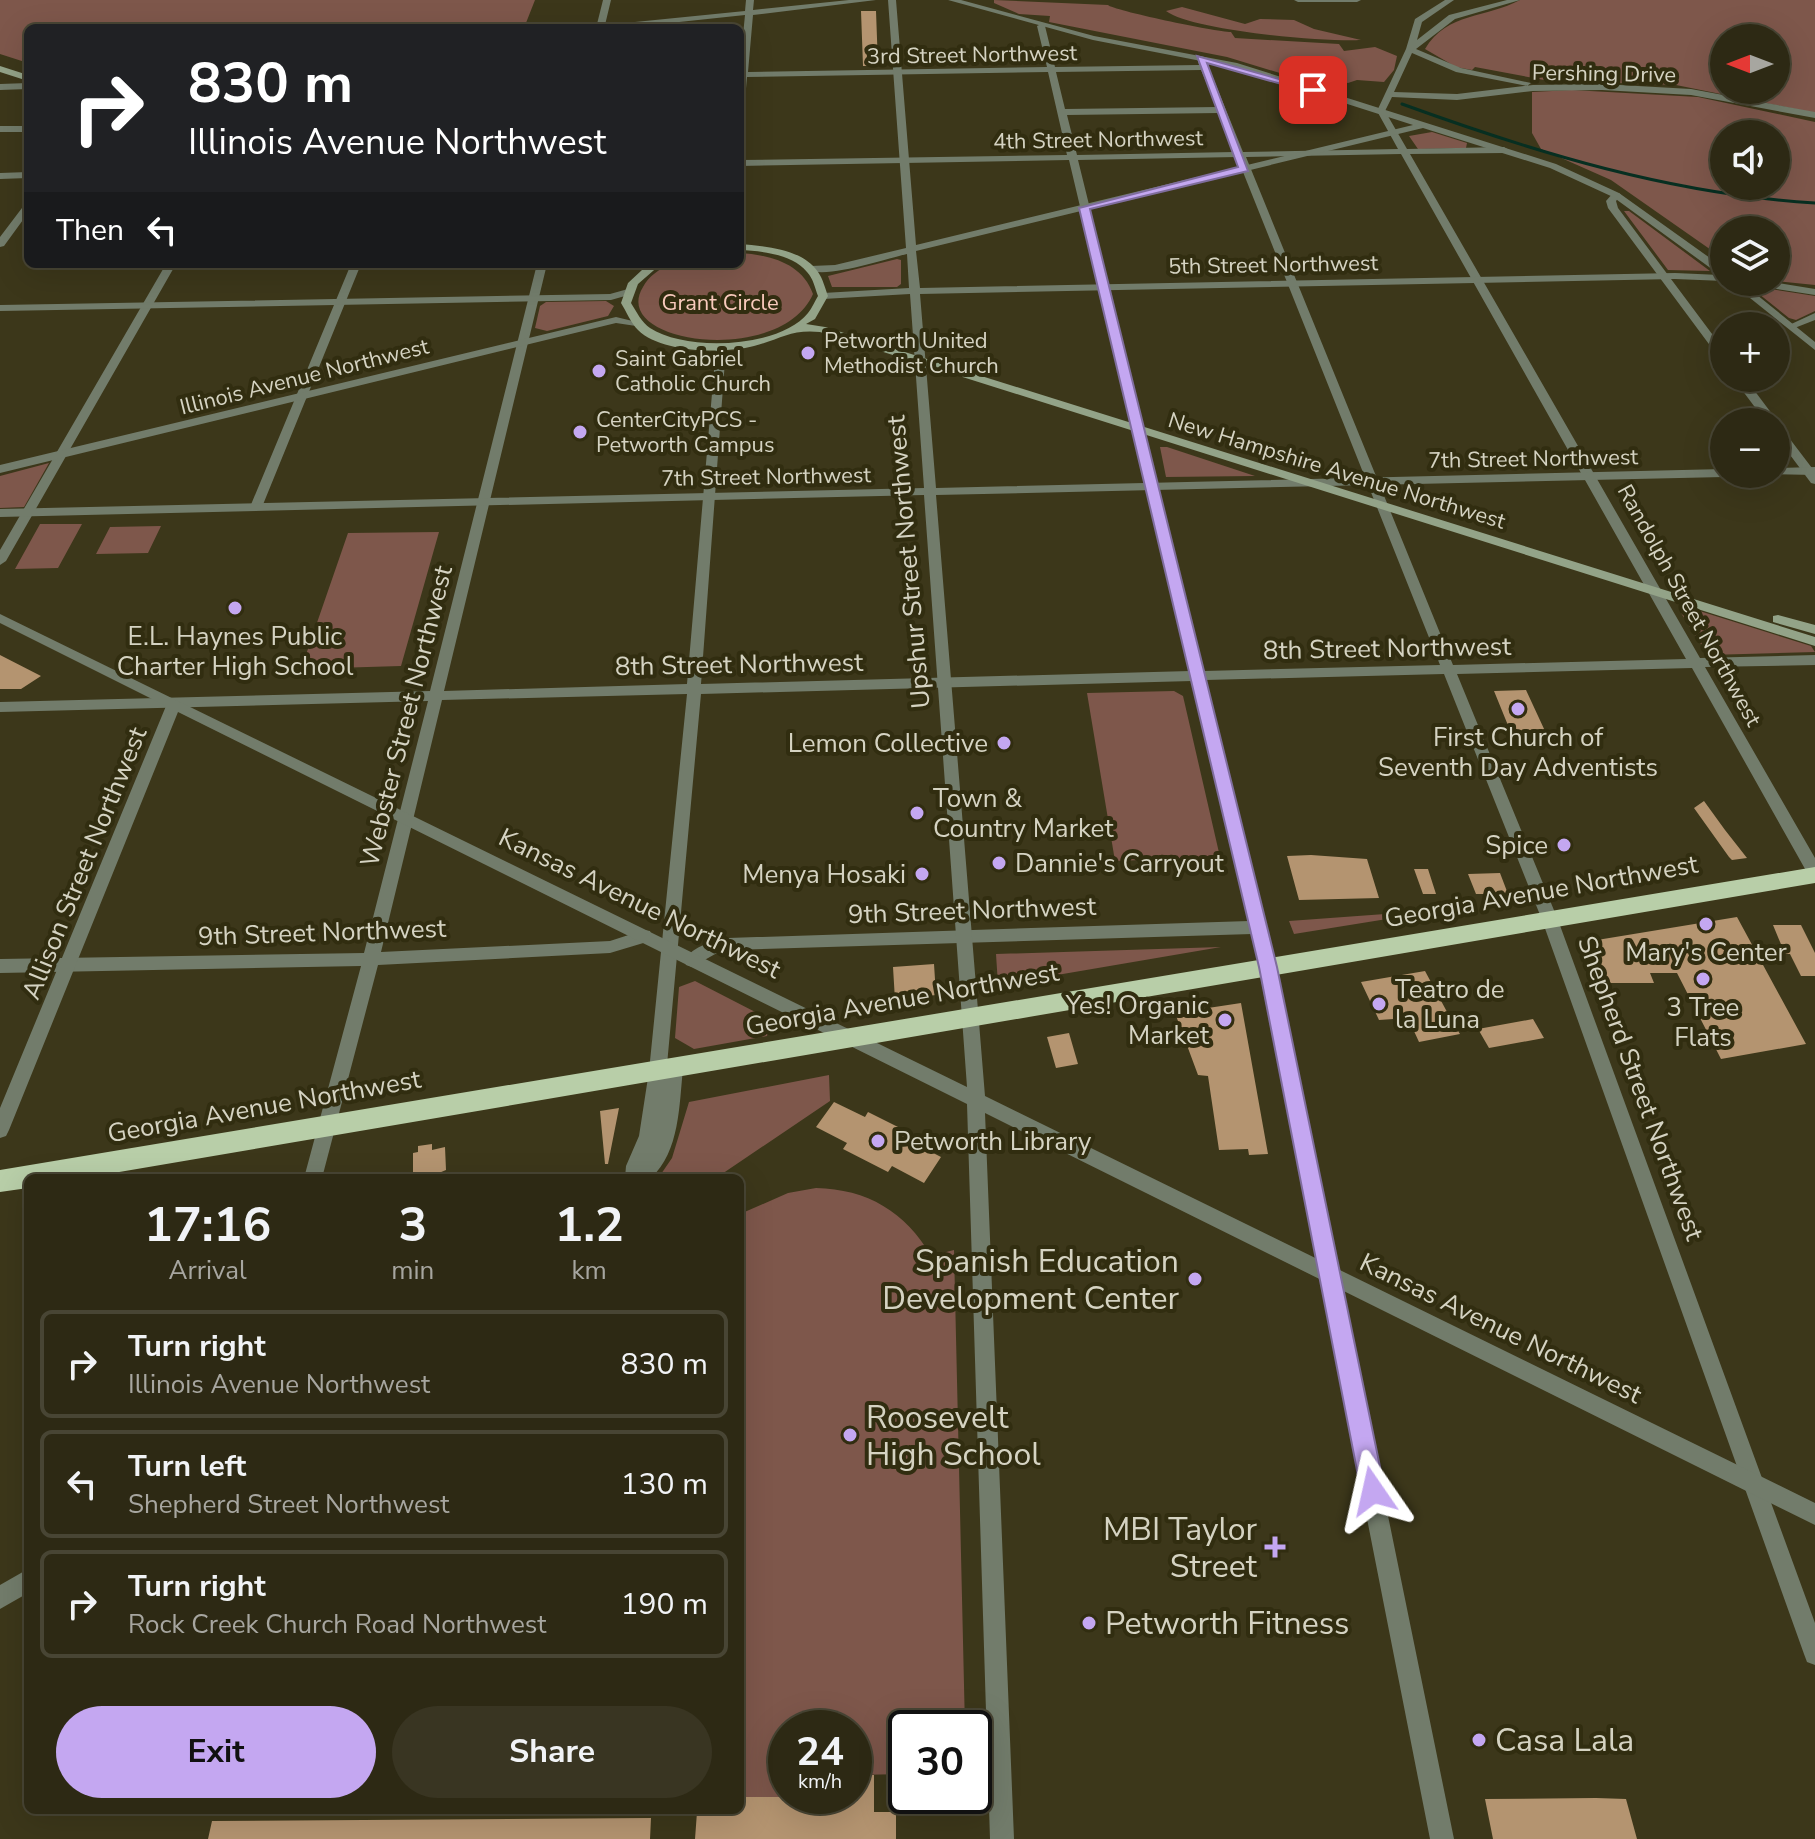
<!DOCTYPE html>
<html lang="en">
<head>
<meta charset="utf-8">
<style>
	body { margin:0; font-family:"Nunito Sans",sans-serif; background:#393522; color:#f1f3f6; height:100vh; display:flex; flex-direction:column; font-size:30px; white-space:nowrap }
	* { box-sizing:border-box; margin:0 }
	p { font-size:26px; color:#a7a6a0 }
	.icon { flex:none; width:44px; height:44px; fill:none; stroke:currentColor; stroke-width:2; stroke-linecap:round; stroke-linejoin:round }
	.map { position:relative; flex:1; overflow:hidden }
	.side { position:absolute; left:24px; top:1174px; width:720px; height:640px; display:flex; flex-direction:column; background:#2d2914; border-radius:12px; box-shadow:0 8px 32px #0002,0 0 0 2px #484534 }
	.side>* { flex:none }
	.top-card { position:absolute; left:24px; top:24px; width:720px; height:244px; border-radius:12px; box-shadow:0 8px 32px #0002,0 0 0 2px #484534; background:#202124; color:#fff; overflow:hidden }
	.needle { width:52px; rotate:270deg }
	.tools { position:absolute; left:1710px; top:24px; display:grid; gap:16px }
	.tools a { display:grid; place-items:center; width:80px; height:80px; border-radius:50%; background:#2d2914; box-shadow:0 8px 32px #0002,0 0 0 2px #484534; font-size:40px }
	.speed { position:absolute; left:768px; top:1710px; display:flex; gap:16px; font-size:40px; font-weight:700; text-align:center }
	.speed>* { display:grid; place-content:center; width:104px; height:104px; border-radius:50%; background:#2d2914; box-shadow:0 8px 32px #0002,0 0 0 2px #484534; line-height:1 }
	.speed small { font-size:20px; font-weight:400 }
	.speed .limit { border:4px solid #111; border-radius:12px; background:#fff; color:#111 }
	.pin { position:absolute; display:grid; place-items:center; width:68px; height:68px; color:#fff; margin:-34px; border-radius:16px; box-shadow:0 4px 12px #0006 }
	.me { position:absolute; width:88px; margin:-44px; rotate:349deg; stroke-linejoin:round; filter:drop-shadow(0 0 6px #0008) }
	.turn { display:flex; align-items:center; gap:28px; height:168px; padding:0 32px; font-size:36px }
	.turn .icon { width:104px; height:104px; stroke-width:2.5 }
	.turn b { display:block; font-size:56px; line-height:68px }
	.then { display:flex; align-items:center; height:76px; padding:0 32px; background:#0003; gap:16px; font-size:30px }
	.eta { display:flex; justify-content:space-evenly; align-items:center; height:136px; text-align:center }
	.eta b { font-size:48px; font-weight:700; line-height:56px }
	.cta { display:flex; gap:16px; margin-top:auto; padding:16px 32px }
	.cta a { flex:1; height:92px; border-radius:48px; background:#c4a7f1; color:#111; font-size:32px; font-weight:700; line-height:92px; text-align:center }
	.cta a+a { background:#393522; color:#f1f3f6 }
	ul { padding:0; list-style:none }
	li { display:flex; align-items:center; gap:24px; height:108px; margin:0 16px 12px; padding:0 16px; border:4px solid #484534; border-radius:12px }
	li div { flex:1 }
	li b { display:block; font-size:30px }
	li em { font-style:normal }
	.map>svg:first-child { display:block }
	.green { fill:#7e574b; fill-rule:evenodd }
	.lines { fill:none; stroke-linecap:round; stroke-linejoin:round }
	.stream { stroke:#072f21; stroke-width:3 }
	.building { fill:#b49470 }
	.minor { fill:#727c6b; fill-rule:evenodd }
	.tertiary { fill:#727c6b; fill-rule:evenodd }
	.secondary { fill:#93a388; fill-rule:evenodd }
	.trunk { fill:#b8cea8; fill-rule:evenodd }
	.route { fill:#c4a7f1; stroke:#7f6d9d; stroke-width:2 }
	.poi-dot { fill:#c4a7f1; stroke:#312d10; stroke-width:3 }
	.labels { text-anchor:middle; stroke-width:8; stroke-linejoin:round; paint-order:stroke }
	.far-street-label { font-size:22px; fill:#d5d3c2; stroke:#312d10 }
	.far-park-label { font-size:22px; fill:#f9cbbd; stroke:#312d10 }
	.far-poi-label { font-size:22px; fill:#d5d3c2; stroke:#312d10; text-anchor:start }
	.street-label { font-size:26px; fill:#d5d3c2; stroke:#312d10 }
	.poi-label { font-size:26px; fill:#d5d3c2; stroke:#312d10 }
	.near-poi-label { font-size:32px; fill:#d5d3c2; stroke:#312d10; text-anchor:start }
</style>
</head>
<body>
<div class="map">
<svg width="1815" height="1839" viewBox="0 0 1815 1839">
	<rect width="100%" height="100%" fill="#3c371a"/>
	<path class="green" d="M0 0H535L524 28H28V63L0 54Z
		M994 0 1108 5C1112 10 1216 32 1231 32L1235 38 1339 44 1344 51 1375 47 1397 56 1394 70 1384 82 1357 80 1348 83 1326 78 1316 84 1227 57 1049 22 1050 16 1019 14 994 3Z
		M1520 0H1815V113L1676 85 1544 80 1475 67 1472 70 1456 67 1425 49C1447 12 1487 18 1520 0ZM1724 38H1776V90H1724Z
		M1182 7 1245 24 1260 19 1294 20 1314 29 1361 40C1324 42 1193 31 1166 11Z
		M1572 90 1698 97 1815 122V285L1776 281V230H1724V259L1611 180 1541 149 1532 133V92ZM1724 134H1776V186H1724Z
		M1432 132 1467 143 1466 148 1418 149 1409 136Z
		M1624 211H1629L1710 271 1668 270Z
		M740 253C770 255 802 263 813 294 781 367 608 344 643 287 648 277 661 267 672 264 692 259 719 264 740 264Z
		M897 259 901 260V284L897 287H832L828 276Z
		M1763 288 1815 296V311L1796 320 1789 318 1754 290Z
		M606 301 614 306 608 316 547 331 535 328 540 306 546 302Z
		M1160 447H1167L1255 476 1166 477Z
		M49 463 24 507 0 508V476Z
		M40 524H82L58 568 15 569Z
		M161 526 148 553 96 554 110 527Z
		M439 532 401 666 301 669 348 533Z
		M1690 608 1811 646 1815 652 1708 655 1681 613 1682 609Z
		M1174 691 1183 696 1220 857 1115 861 1087 693Z
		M1385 914 1387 919 1294 934 1289 921Z
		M1221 947 998 985 996 954Z
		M695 981 771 1020 767 1036 694 1049 675 1038 679 987Z
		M829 1075 830 1101 716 1178 659 1177 672 1158 689 1102Z
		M816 1188C867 1189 906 1212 931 1256L954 1250 965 1728H906V1774L855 1775 854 1785V1728H786V1796H854V1804L849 1797H747L740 1803V1214L788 1193Z"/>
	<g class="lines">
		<path class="stream" d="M1402 104C1537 153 1671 194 1815 203"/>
	</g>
	<path class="building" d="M861 11H876L878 66H863Z
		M0 655 41 676 21 689H0Z
		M1526 690 1551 744 1516 745 1494 691Z
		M1704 801 1725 830 1747 858 1732 860 1729 857 1694 808Z
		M1311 855 1367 859 1379 898 1299 900 1287 856Z
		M1414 869H1428L1436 894H1423Z
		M1500 873 1508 894H1476L1468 874Z
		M1737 917 1806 1044 1721 1059 1677 973H1650L1654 983H1608L1591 941Z
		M1773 925H1801L1815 953V976H1801L1790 954H1785Z
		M934 964 936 995 895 1000 893 967Z
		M1425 971 1453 1023 1460 1034 1419 1042 1408 1018 1379 1020 1361 982Z
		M1241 1003 1268 1154 1249 1155 1248 1149 1219 1150 1208 1076 1198 1075 1175 1013Z
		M1533 1019 1544 1038 1489 1048 1478 1029Z
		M1069 1033 1078 1064 1056 1068 1047 1037Z
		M834 1102 865 1117 868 1112 912 1134 908 1140 941 1157 924 1183 892 1166 888 1172 843 1149 847 1143 816 1127Z
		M619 1108 608 1164H605L600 1111Z
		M432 1144V1150L445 1147 446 1170 427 1178H413V1153L418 1152V1146Z
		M854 1775H874V1812H896V1839H695L697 1812 740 1810V1797H854Z
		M1596 1798 1626 1799 1637 1839H1493L1485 1799Z
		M651 1818 650 1839H208L212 1821Z"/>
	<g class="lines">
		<path class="minor" d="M603 0H611L605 25 745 11 746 0H754L753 10 849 0H876L753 15 748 72 1047 67 1037 26 1041 24 1045 26 1055 67 1199 65 1197 58 1201 56 1205 58 1243 152 1398 149 1377 111 1406 49 1415 19 1445 0H1454L1422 22 1417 40 1449 15 1507 0H1520L1455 19 1416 49 1461 68 1531 83 1527 86 1456 72 1412 53 1394 92 1457 94 1533 85 1602 84 1691 89 1815 112V118L1691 95 1602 90 1533 91 1457 100 1392 97 1385 111 1407 149 1504 147 1509 150 1504 153 1410 154 1700 658 1815 655V665L1705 667 1815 858V878L1809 876 1692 668 1457 674 1558 920 1815 1623V1665L1807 1662 1804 1654 1542 920 1444 674 1206 680 1276 967 1454 1839H1430L1252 934 728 950 717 953 692 967 686 965 684 960C694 946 711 941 728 938L1249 921 1192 681 701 694 667 1065 674 1062 680 1064 683 1069C679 1105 680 1151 651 1178H625L626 1166 639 1136 649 1071 687 694 442 700 381 952 610 941 644 930 650 931 652 936 650 941 610 953 378 965 322 1178H304L361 966 0 973V959L364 953 428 701 0 712V702L430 691 537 264H547L444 691 687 684 716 347 721 344 726 347 701 684 1190 671 1069 160 740 166V160L1067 155 1048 72 747 77 744 111 740 114V65L745 15 623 28H596ZM1201 70 1217 107 1065 109 1056 72ZM1219 113 1234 152 1077 155 1067 115ZM1401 154 1686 659 1453 665 1246 157ZM1237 157 1440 665 1204 671 1078 160Z
			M1294 0H1361L1357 2H1298Z
			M28 83V89L0 90V84Z
			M0 126H28V132H0Z
			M28 172V178L0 179V173Z
			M1613 193H1619L1621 195 1616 201 1618 208 1724 350V360L1720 359 1608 208 1606 201Z
			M28 203V213L4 246 0 247V237L25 204Z
			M166 264H176L6 561 0 565V550Z
			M351 264H361L262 507 256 511 252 510 250 507Z
			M1815 313V320L1792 329 1787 326Z
			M1733 378H1745L1778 422 1776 424V422H1766Z
			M1776 425 1780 426 1815 472V484L1811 483 1776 436Z
			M28 1569V1593L0 1609V1585Z"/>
		<path class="tertiary" d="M888 0H896L916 245 1413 125 1232 67 1093 40 948 0H961L1094 36 1237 63 1556 164 1619 193 1724 268V281L1675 279 920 294 936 488 1724 469V474H1729L1724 477 936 495 985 1096 1815 1503V1525L985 1113 1014 1839H990L967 1104 178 712 9 1130 6 1136 0 1138V1108L166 706 0 623V614L967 1087 924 495 0 517V509L924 488 910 294 823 299 818 296 823 293 909 288 907 254C884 259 825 280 806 269L811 266 835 265 906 248ZM1423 128 1550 168 1613 197 1720 275 1675 273 920 288 916 251Z
			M1730 282H1741L1815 342V350Z
			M1746 282H1771L1815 289V295L1751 285Z
			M628 289 633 292 632 294 611 300 0 311V305L610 294Z
			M616 317 641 323 636 326 616 323 0 473V465Z
			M1815 467V475L1771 474H1776V468Z"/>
		<path class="secondary" d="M0 66 28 75V81L0 72Z
			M740 244C765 246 803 249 818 272 823 279 825 288 828 296L815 319 806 324 825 327 1815 637V646L820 332C791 329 781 339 754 346 723 354 661 353 638 330 631 323 626 311 621 303L628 283 642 270H631L618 264H661L638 284 631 303C636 311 642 323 650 328 686 352 780 348 808 313 812 308 815 301 818 296 815 288 813 278 807 272 792 254 762 251 740 250Z
			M1778 615 1815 625V634L1773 622V616Z"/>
		<path class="trunk" d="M1815 867V883L84 1178H28V1188L0 1192V1170Z"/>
	</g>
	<path class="route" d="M1197 56 1318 90 1313 93 1207 63 1248 171 1090 209 1277 967 1385 1491 1381 1500 1373 1503 1365 1500 1361 1491 1259 967 1079 208 1238 167Z"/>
	<g class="poi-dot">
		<circle cx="808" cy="353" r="8"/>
		<circle cx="599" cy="371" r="8"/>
		<circle cx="580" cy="432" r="8"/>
		<circle cx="235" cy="608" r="8"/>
		<circle cx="1518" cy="709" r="8"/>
		<circle cx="1004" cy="743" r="8"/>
		<circle cx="917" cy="813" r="8"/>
		<circle cx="1564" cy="845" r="8"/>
		<circle cx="999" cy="863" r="8"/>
		<circle cx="922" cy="874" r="8"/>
		<circle cx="1706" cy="924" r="8"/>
		<circle cx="1703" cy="979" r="8"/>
		<circle cx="1379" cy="1004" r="8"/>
		<circle cx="1225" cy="1020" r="8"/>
		<circle cx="878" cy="1141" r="8"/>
		<circle cx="1195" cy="1279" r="8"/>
		<circle cx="850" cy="1435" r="8"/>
		<path d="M1271 1535h8v8h8v8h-8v8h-8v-8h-8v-8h8z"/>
		<circle cx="1089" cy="1623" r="8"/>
		<circle cx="1479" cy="1740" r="8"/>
	</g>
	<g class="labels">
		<g class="far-street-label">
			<text transform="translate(972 54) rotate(-1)" y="8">3rd Street Northwest</text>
			<text transform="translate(1604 73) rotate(1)" y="8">Pershing Drive</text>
			<text transform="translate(1098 139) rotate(-1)" y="8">4th Street Northwest</text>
			<text transform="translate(1273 264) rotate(-1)" y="8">5th Street Northwest</text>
			<text transform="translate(304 376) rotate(-14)" y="8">Illinois Avenue Northwest</text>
			<text transform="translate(1533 458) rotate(-1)" y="8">7th Street Northwest</text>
			<text transform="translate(1337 470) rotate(17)" y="8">New Hampshire Avenue Northwest</text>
			<text transform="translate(766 476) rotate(-1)" y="8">7th Street Northwest</text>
			<text transform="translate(1690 605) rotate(61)" y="8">Randolph Street Northwest</text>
		</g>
		<g class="far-park-label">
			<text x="720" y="310">Grant Circle</text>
		</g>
		<g class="far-poi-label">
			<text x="824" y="348">Petworth United<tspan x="824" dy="25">Methodist Church</tspan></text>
			<text x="615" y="366">Saint Gabriel<tspan x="615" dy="25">Catholic Church</tspan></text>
			<text x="596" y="427">CenterCityPCS -<tspan x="596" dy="25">Petworth Campus</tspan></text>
		</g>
		<g class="street-label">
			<text transform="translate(908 562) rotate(-95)" y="9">Upshur Street Northwest</text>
			<text transform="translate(1387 648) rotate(-1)" y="9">8th Street Northwest</text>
			<text transform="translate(739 664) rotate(-1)" y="9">8th Street Northwest</text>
			<text transform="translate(406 716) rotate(-76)" y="9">Webster Street Northwest</text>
			<text transform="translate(84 863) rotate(-68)" y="9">Allison Street Northwest</text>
			<text transform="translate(1541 891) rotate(-10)" y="9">Georgia Avenue Northwest</text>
			<text transform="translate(640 903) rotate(26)" y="9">Kansas Avenue Northwest</text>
			<text transform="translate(972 910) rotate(-2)" y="9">9th Street Northwest</text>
			<text transform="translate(322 932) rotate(-2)" y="9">9th Street Northwest</text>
			<text transform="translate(902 999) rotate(-10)" y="9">Georgia Avenue Northwest</text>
			<text transform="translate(1641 1088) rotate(70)" y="9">Shepherd Street Northwest</text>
			<text transform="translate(264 1106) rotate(-10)" y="9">Georgia Avenue Northwest</text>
			<text transform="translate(1501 1328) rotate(26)" y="9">Kansas Avenue Northwest</text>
		</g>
		<g class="poi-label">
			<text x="235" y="645">E.L. Haynes Public<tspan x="235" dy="30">Charter High School</tspan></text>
			<text x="1518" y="746">First Church of<tspan x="1518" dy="30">Seventh Day Adventists</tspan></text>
			<text x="988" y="752" text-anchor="end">Lemon Collective</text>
			<text x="933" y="807" text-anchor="start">Town &amp;<tspan x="933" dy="30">Country Market</tspan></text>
			<text x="1548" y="854" text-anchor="end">Spice</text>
			<text x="1015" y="872" text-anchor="start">Dannie's Carryout</text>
			<text x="906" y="883" text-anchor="end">Menya Hosaki</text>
			<text x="1706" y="961">Mary's Center</text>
			<text x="1395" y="998" text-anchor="start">Teatro de<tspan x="1395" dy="30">la Luna</tspan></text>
			<text x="1209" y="1014" text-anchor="end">Yes! Organic<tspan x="1209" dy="30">Market</tspan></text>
			<text x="1703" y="1016">3 Tree<tspan x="1703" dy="30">Flats</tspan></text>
			<text x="894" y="1150" text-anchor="start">Petworth Library</text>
		</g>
		<g class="near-poi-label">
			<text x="1179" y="1272" text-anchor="end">Spanish Education<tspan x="1179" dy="37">Development Center</tspan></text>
			<text x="866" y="1428">Roosevelt<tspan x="866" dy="37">High School</tspan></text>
			<text x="1257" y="1540" text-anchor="end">MBI Taylor<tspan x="1257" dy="37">Street</tspan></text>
			<text x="1105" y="1634">Petworth Fitness</text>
			<text x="1495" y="1751">Casa Lala</text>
		</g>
	</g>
</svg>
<div class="tools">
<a><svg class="needle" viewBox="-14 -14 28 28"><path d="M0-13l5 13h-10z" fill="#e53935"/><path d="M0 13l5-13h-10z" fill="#a7a6a0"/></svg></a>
<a><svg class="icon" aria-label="sound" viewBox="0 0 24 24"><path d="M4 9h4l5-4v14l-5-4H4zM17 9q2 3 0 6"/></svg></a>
<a><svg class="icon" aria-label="layers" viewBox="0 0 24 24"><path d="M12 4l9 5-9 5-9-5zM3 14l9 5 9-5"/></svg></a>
<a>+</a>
<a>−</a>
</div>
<div class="speed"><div>24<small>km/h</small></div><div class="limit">30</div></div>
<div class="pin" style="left:1313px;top:90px;background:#d93025"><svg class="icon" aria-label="arrive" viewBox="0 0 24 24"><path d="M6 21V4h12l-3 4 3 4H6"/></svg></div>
<svg class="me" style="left:1373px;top:1491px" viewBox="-20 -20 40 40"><path d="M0-17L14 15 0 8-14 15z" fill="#c4a7f1" stroke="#fff" stroke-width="4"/></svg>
<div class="top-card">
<div class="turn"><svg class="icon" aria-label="right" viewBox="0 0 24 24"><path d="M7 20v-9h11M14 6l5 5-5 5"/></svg><div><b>830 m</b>Illinois Avenue Northwest</div></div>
<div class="then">Then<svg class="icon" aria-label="left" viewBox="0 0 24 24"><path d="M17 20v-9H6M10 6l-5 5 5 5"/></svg></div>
</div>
<section class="side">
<div class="eta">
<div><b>17:16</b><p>Arrival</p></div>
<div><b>3</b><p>min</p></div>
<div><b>1.2</b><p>km</p></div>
</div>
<ul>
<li><svg class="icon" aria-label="right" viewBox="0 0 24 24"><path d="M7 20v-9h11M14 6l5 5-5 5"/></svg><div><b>Turn right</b><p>Illinois Avenue Northwest</p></div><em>830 m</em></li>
<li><svg class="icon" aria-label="left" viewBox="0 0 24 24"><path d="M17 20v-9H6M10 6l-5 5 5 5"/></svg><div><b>Turn left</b><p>Shepherd Street Northwest</p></div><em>130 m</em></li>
<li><svg class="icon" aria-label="right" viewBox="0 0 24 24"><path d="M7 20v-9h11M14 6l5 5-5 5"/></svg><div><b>Turn right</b><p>Rock Creek Church Road Northwest</p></div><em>190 m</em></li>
</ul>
<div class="cta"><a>Exit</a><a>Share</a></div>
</section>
</div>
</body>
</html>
